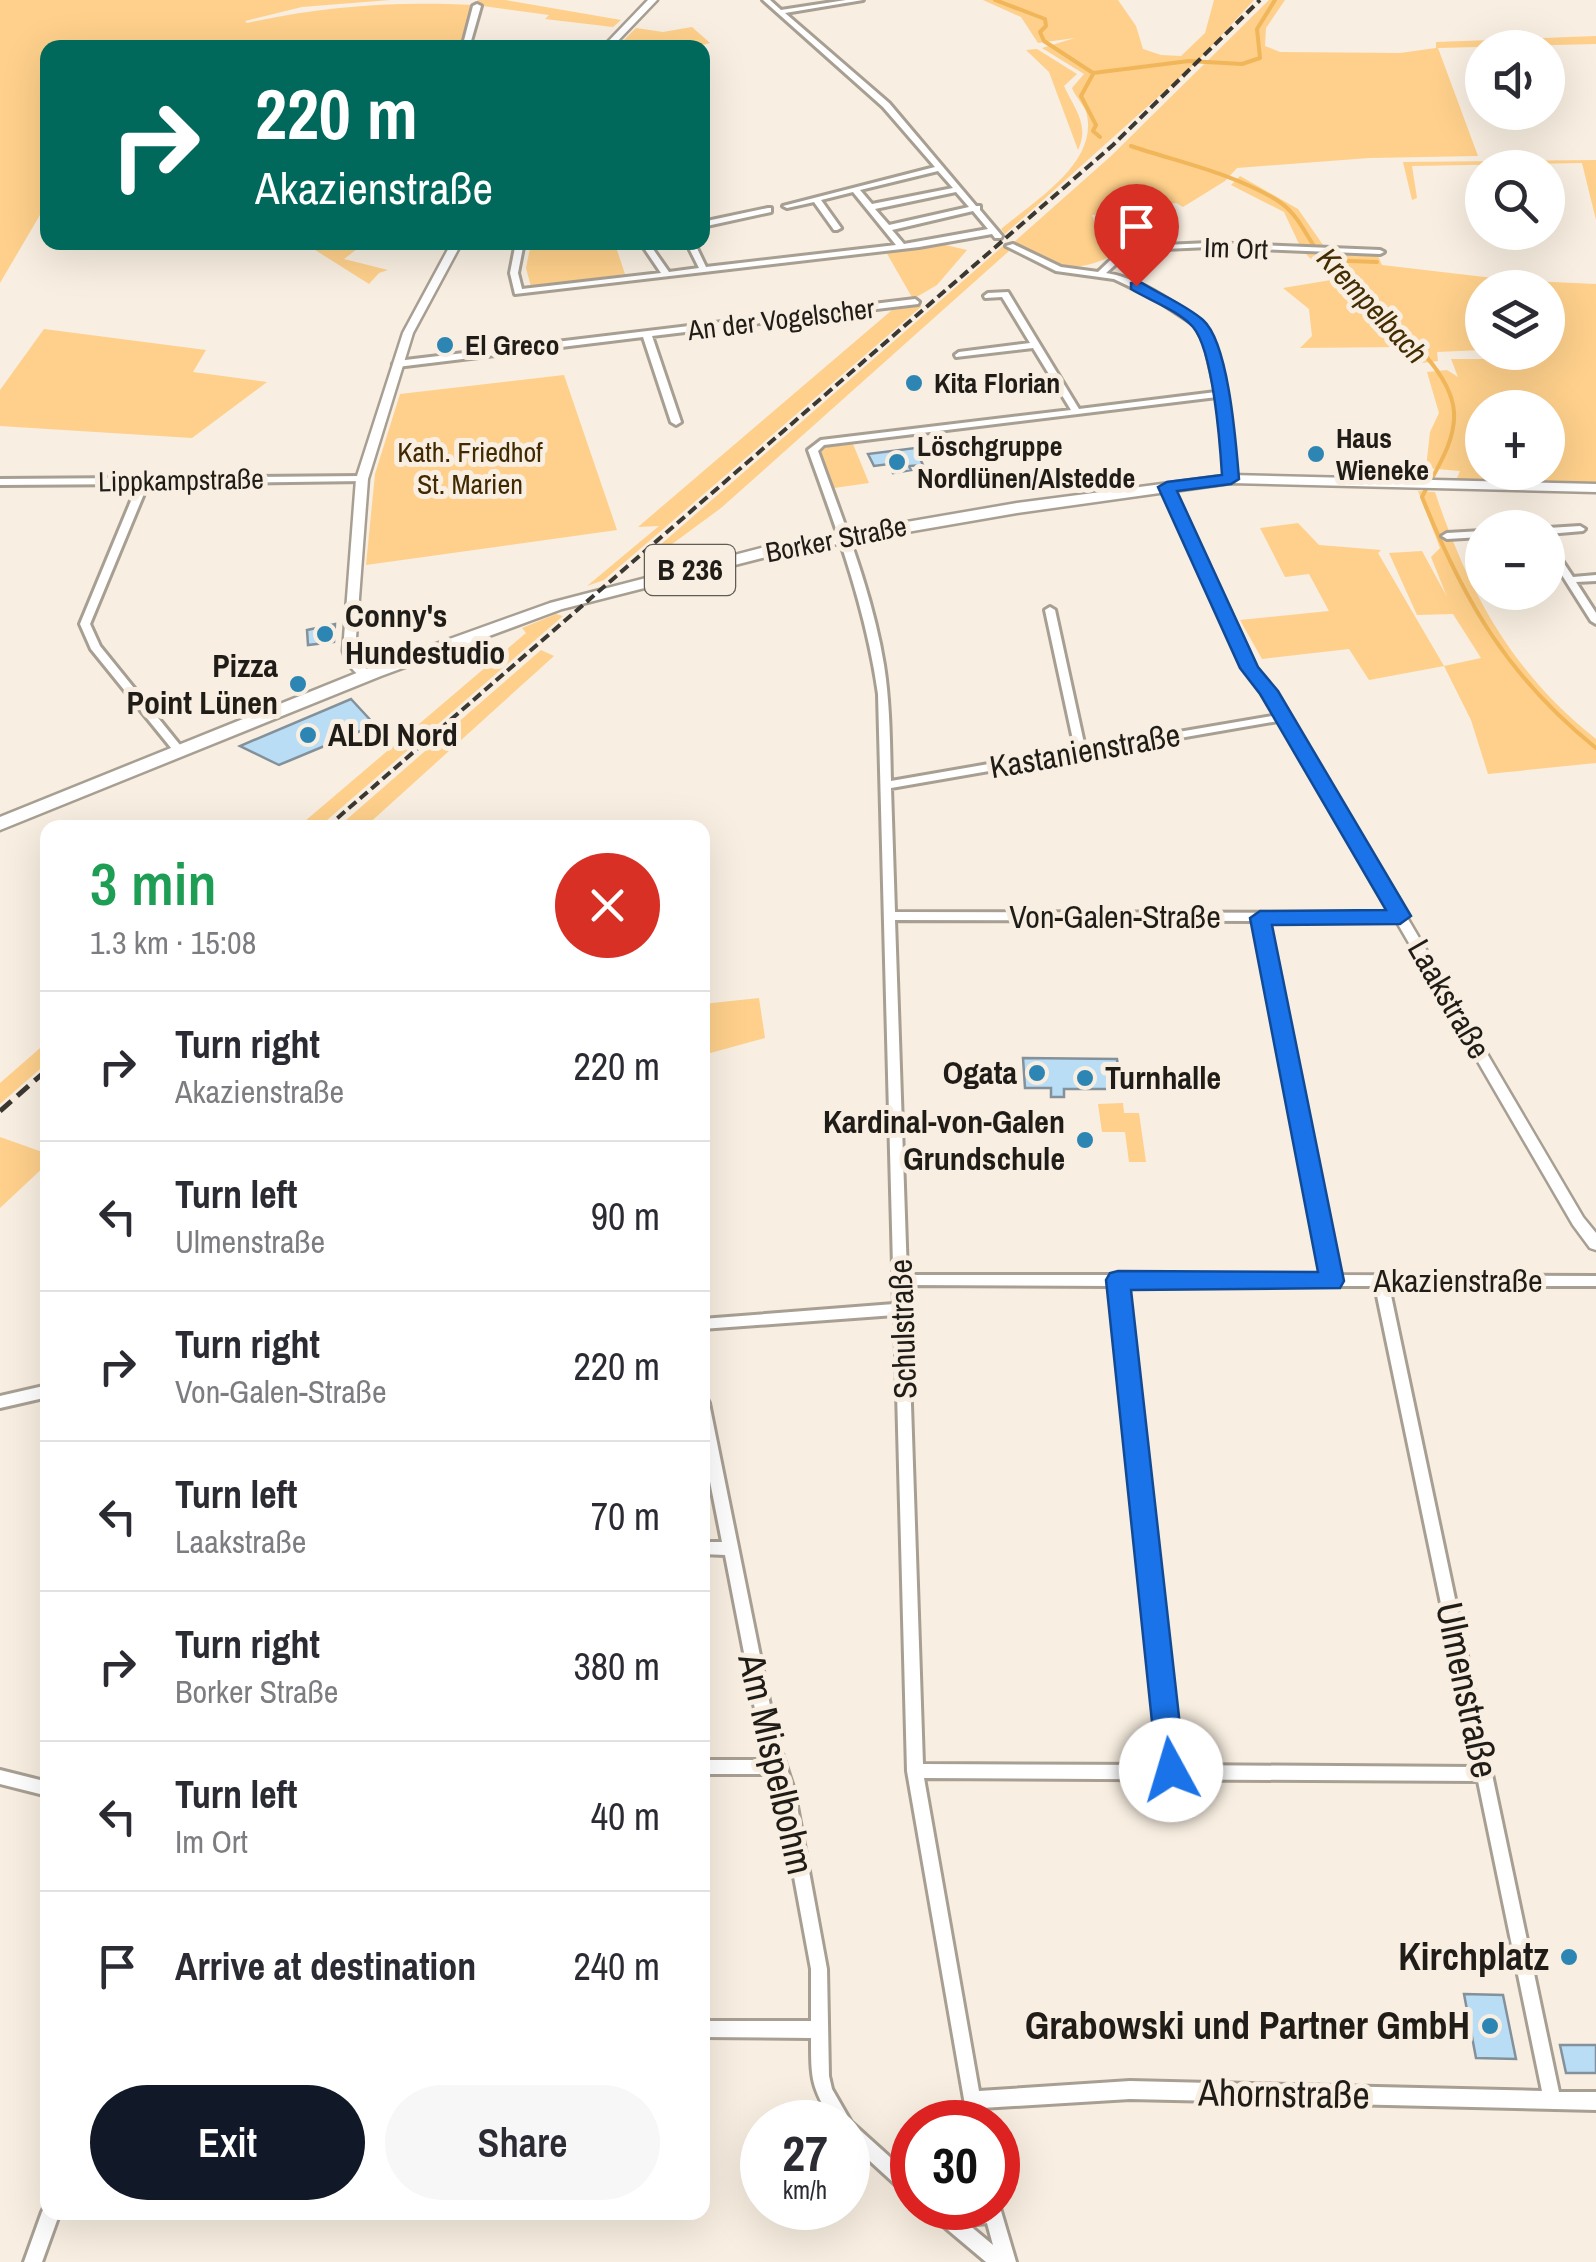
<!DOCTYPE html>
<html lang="en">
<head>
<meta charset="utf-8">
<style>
	body { margin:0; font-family:"Archivo Narrow",sans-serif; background:#f7f7f7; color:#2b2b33; height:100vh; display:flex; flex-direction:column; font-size:38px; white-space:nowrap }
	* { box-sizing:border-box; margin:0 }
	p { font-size:32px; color:#7c7c81 }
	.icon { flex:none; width:55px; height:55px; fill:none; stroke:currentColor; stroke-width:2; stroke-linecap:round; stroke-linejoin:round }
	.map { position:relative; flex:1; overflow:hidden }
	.panel { position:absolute; left:40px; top:820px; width:670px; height:1400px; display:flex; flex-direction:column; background:#fff; border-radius:20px; box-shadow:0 10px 40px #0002 }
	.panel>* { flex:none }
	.banner { position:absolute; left:40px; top:40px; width:670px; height:210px; border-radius:20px; box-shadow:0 10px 40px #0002; background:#00695c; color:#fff; overflow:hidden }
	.buttons { position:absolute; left:1465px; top:30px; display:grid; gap:20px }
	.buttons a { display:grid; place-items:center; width:100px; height:100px; border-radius:50%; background:#fff; box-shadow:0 10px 40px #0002; font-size:50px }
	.speed { position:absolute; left:740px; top:2100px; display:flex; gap:20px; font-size:50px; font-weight:700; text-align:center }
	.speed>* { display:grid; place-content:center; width:130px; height:130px; border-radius:50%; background:#fff; box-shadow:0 10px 40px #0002; line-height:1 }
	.speed small { font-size:25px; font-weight:400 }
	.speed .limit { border:15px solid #d22; background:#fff; color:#111 }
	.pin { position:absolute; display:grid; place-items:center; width:85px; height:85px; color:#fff; margin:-102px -42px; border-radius:50% 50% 50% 0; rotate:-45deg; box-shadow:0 0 10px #0007 }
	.pin .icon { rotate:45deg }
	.me { position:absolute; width:110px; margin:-55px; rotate:354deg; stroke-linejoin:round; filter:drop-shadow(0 0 8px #0008) }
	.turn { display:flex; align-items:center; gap:35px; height:210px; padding:0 50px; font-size:45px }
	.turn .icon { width:130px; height:130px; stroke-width:2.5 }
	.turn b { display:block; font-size:70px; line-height:85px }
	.round { display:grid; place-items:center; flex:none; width:105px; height:105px; border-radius:52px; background:#f7f7f7 }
	.headline { display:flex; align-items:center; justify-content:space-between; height:170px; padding:0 50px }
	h1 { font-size:60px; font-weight:600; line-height:75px; color:#1e9e55 }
	.cta { display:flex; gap:20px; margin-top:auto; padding:20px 50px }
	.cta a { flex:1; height:115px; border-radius:60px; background:#111827; color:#fff; font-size:40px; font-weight:600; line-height:115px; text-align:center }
	.cta a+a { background:#f7f7f7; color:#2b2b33 }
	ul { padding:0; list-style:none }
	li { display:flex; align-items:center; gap:30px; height:150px; padding:0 50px; border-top:2px solid #e1e1e2 }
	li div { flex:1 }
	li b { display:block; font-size:38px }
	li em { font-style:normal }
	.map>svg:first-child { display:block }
	.green { fill:#fed08b; fill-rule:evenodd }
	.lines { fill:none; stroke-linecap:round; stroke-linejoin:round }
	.stream { stroke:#f0b659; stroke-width:4 }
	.building { fill:#b8ddf5; stroke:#84919a; stroke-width:2.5 }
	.minor-casing { stroke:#a89f93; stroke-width:6 }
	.tertiary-casing { stroke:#a89f93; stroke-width:5 }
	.primary-casing { stroke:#a89f93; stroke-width:5 }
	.minor { fill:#fff; fill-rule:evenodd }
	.tertiary { fill:#fff; fill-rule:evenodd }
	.primary { fill:#fff; fill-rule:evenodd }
	.rail-far1 { stroke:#3b3731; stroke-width:4; stroke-dasharray:10 5; stroke-linecap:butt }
	.rail { stroke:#3b3731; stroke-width:5; stroke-dasharray:15 8; stroke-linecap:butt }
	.route { fill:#1a73e8; stroke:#114b97; stroke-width:2.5 }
	.poi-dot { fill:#2d85b3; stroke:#f8eee1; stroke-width:4 }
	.labels { text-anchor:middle; stroke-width:10; stroke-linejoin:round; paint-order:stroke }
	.far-street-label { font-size:28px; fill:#201d18; stroke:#f8eee1 }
	.far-poi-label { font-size:28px; font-weight:bold; fill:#201d18; stroke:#f8eee1; text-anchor:start }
	.far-park-label { font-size:28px; fill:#412a00; stroke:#f8eee1 }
	.far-water-label { font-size:30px; font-style:italic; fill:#432d03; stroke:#f8eee1 }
	.shield { fill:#f8eee1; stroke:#615c54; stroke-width:2.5 }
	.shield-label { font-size:30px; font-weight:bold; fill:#201d18 }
	.poi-label { font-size:32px; font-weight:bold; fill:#201d18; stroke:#f8eee1; text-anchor:start }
	.street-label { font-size:32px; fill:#201d18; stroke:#f8eee1 }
	.near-street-label { font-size:38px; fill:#201d18; stroke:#f8eee1 }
	.near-poi-label { font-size:38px; font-weight:bold; fill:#201d18; stroke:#f8eee1; text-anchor:end }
</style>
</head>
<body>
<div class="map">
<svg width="1596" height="2262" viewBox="0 0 1596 2262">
	<rect width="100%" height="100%" fill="#f8eee1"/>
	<path class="green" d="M0 0H390L302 7 245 21 247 23C324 6 395 1 473 5L461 47 48 48 47 203 0 283Z
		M477 0H505L621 20 613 27 545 19 549 15 483 6Z
		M983 0H1118L1136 26 1143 49 1161 55 1181 56 1205 33 1214 0H1254L1196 63 1005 234 1001 229C1034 201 1097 164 1087 115 1085 105 1075 97 1072 88L1084 74 1042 48 1075 38 1038 43 1021 17Z
		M1269 0H1285L1266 28 1265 46 1280 52 1400 53 1436 48V42L1596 36V44L1438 48 1478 156 1369 158 1237 168 1225 181 1183 207 1176 203 1148 205 1151 212 1092 215 1100 238 1116 254C1070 276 1057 268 1013 243L1111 156Z
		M692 27 710 43 691 48 617 47 636 28 663 32Z
		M1037 49 1077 74 1064 86C1074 108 1090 125 1078 150L1049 72 1026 50Z
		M1596 160V220L1582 163 1412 166 1417 198 1412 200 1403 162Z
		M1240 176 1298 209 1323 245 1300 246 1284 212 1231 185Z
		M304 243H365L344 259 388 270 379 273 369 284Z
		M937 243 967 250 937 285 913 299 886 252Z
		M615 244 625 274 531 287 526 268 530 248Z
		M1003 246 1009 251 721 508 649 561 643 560Z
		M1306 254 1378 256 1382 265 1510 280 1596 284V488L1455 483 1460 471 1426 468 1430 432 1439 413 1427 372 1447 370 1458 377 1451 359H1485L1487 353 1548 352V288H1482V350L1437 352 1438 361 1421 363 1377 324 1397 347 1300 348 1312 336 1309 309 1283 288 1331 280ZM1482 408H1548V472H1482Z
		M922 306 604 580 587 586 659 526 638 527 892 310Z
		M44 329 206 350 193 372 267 382 192 438 0 426V390Z
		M564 375 617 530 366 565 375 474 400 394Z
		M853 444 869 483 834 488 820 448Z
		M1418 491 1435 492C1468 591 1512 673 1596 739V763L1488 774 1471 720 1444 666 1369 680 1349 649 1262 659 1240 620 1329 611 1309 574 1285 577 1260 528 1298 523 1319 545 1381 550 1378 553 1444 666 1481 658 1453 614 1417 615 1389 553 1422 551 1447 597 1431 557 1440 548Z
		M556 614 563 616 319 827H298L526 633 522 628Z
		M541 650 554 656 365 827H338Z
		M759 998 765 1038 703 1055V1004Z
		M47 1042V1063L0 1104V1083Z
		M1123 1103 1124 1113H1139L1146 1162H1129L1125 1132H1102L1098 1104Z
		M0 1137 48 1154 47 1164 0 1208Z"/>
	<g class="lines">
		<path class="stream" d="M995 0 1045 19 1046 26 1040 32 1044 41 1093 73 1189 61 1242 64 1260 58 1257 29 1275 0
			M1093 74 1081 96 1096 125 1093 131 1100 137
			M1131 146C1178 162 1232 173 1275 199 1299 213 1305 236 1322 257 1354 299 1450 354 1454 412 1456 442 1435 471 1422 497 1464 601 1507 676 1596 748
			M1325 260 1377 262"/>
	</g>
	<path class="building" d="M915 448 923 465 909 466 911 470 893 473 889 464 874 466 868 454Z
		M335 624 334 642 308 645 307 630Z
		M351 699 375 725 279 765 240 746Z
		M1023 1058 1117 1059 1121 1089H1064V1097H1051V1088H1025Z
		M1464 1994 1503 1995 1516 2059 1476 2058Z
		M1560 2045H1596V2073H1566Z"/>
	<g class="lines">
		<g class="minor-casing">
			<path id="minor" d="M763 0H770L781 10 846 0H863L785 13 889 103 976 206H980V210L1002 236 1001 238H995L992 234 919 247 515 294 510 273 516 242H524L518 273 522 289 661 273 640 242H648L669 272 699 268 686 242H694L706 267 896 245 853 192 821 200 841 228 837 230H834L814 202 787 208 783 206 935 167 883 107ZM938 171 953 188 872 204 860 190ZM956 192 969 207 889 225 875 209ZM973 211 988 229 904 244 892 230Z
				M477 4 481 6 469 48H462L473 6Z
				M768 208H771V212L702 227V222Z
				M1209 243 1380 250 1384 252 1380 254 1209 247 1142 250 1126 255 1106 273C1133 277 1160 294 1183 309 1188 313 1198 317 1202 322 1220 342 1237 454 1234 481H1228L1226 479 1217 397 824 445 818 451C843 521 872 591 884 665 890 703 890 742 891 781L1075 749 1045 610 1050 607 1055 610 1085 748 1284 714 1289 717 1284 720 891 788 895 912 1400 913 1406 917 1400 921H1267L1337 1275 1596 1276V1286H1389L1559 2092H1596V2110L1130 2099 982 2108 984 2122H968L907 1771 895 1315 702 1329V1319L894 1304 878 694C866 609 837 530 808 450L821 440 1071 410 1033 348 956 357 955 355 959 352 1030 343 1002 297 985 298 984 296 988 293 1008 292 1079 409 1216 392 1205 344 1195 325 1154 298 1114 279 1056 271 1006 246 1013 244 1061 267 1098 272 1120 251 1142 246ZM895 920 1256 921 1323 1275H907ZM907 1285 1112 1286 1163 1765 923 1764ZM1125 1286H1375L1475 1767 1178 1765ZM924 1778 1478 1781 1542 2091 1130 2081 979 2091Z
				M915 299 919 302 918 304 652 336 681 422 676 425 671 422 643 337 397 367 393 364 397 361Z
				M362 476 365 477V481L148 484 90 624 100 646 184 750V754H176L91 649 80 624 138 484 0 485V479Z
				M1580 526 1585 529 1583 531 1548 534V528Z
				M1482 531V537L1447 539 1442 536 1447 533Z
				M1548 543 1551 544 1573 577 1596 575V581L1576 582 1596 613V624L1591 621 1548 553Z
				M48 1385V1397L0 1408V1396Z
				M702 1397 707 1399 709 1403 776 1735 794 1790 827 1969 829 2076 832 2089 851 2122 912 2177V2197L906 2194 848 2141V2122H833C811 2087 811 2079 811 2038L702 2037V2021H811V1969L778 1790 773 1774H702V1760H768L760 1735 725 1555 702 1554V1542H722L702 1441Z
				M0 1770 48 1782V1796L0 1784Z
				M998 2201 1016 2262H986L929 2214 926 2208H948L951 2210 998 2208ZM987 2223 993 2245 969 2225Z
				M48 2205V2212H60L42 2262H24L42 2212 45 2206Z"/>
		</g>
		<g class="tertiary-casing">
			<path id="tertiary" d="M648 0H657L611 48H602Z
				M452 242H462L413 333 368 479 355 651 358 660 373 676 367 680C355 675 346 663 343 651L356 479 403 333Z
				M1167 484 1173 487 1256 667 1274 691 1583 1217 1596 1233V1250L1590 1248 1573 1225 1263 692 1244 668 1161 487Z"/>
		</g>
		<g class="primary-casing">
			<path id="primary" d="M1231 475 1596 484V492L1231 483 1017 513 774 555 562 609 381 676 0 830V817L369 668 550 603 773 545 1017 503Z"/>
		</g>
		<use href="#minor" class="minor"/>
		<use href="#tertiary" class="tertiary"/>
		<use href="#primary" class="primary"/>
		<path class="rail-far1" d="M326 828 1113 145 1260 0"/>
		<path class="rail" d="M0 1111 48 1069"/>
	</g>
	<path class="route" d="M1131 283H1142C1161 295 1186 305 1203 320 1229 343 1236 444 1239 479L1231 484 1177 491 1258 667 1278 691 1411 916 1400 924 1272 925 1344 1281 1340 1288 1131 1290 1185 1770 1181 1780 1171 1784 1161 1780 1157 1770 1106 1280 1110 1273 1118 1271 1318 1272 1250 918 1260 911 1386 910 1260 694 1240 668 1158 487 1167 482 1222 475C1220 443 1213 350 1193 327 1179 311 1149 300 1131 289Z"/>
	<g class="poi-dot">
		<circle cx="445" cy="345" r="10"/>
		<circle cx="914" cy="383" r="10"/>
		<circle cx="1316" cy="454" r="10"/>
		<circle cx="897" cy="462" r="10"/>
		<circle cx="325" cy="634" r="10"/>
		<circle cx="298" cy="684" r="10"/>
		<circle cx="308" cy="735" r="10"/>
		<circle cx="1037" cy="1073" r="10"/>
		<circle cx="1085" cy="1078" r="10"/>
		<circle cx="1085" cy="1140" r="10"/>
		<circle cx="1569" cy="1957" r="10"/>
		<circle cx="1490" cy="2026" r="10"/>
	</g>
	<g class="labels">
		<g class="far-street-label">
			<text transform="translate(1236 248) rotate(2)" y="10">Im Ort</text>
			<text transform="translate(781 319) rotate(-7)" y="10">An der Vogelscher</text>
			<text transform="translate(181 480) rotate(-1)" y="10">Lippkampstraße</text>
			<text transform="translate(836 539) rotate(-11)" y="10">Borker Straße</text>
		</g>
		<g class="far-poi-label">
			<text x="465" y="355">El Greco</text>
			<text x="934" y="393">Kita Florian</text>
			<text x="1336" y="448">Haus<tspan x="1336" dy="32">Wieneke</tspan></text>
			<text x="917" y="456">Löschgruppe<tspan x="917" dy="32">Nordlünen/Alstedde</tspan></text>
		</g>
		<g class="far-park-label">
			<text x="470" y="462">Kath. Friedhof<tspan x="470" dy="32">St. Marien</tspan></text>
		</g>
		<g class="far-water-label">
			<text transform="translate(1372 306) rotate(47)" y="10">Krempelbach</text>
		</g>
		<rect class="shield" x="645" y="545" width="90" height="50" rx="8"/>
		<g class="shield-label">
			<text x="690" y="580">B 236</text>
		</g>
		<g class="poi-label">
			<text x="345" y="627">Conny's<tspan x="345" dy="37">Hundestudio</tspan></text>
			<text x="278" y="677" text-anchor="end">Pizza<tspan x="278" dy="37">Point Lünen</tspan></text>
			<text x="328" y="746">ALDI Nord</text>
			<text x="1017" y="1084" text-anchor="end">Ogata</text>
			<text x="1105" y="1089">Turnhalle</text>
			<text x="1065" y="1133" text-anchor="end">Kardinal-von-Galen<tspan x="1065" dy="37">Grundschule</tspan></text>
		</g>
		<g class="street-label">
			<text transform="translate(1085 751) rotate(-10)" y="11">Kastanienstraße</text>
			<text x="1115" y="928">Von-Galen-Straße</text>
			<text transform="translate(1449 999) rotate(60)" y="11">Laakstraße</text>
			<text x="1458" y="1292">Akazienstraße</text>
			<text transform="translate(903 1329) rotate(-92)" y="11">Schulstraße</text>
		</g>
		<g class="near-street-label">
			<text transform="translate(1467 1690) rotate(78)" y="13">Ulmenstraße</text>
			<text transform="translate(776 1764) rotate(77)" y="13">Am Mispelbohm</text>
			<text transform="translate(1284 2094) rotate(1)" y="13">Ahornstraße</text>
		</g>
		<g class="near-poi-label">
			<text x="1549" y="1970">Kirchplatz</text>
			<text x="1470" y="2039">Grabowski und Partner GmbH</text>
		</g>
	</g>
</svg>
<div class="buttons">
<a><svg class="icon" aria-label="sound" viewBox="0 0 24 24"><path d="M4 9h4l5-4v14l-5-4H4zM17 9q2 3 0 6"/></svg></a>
<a><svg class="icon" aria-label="search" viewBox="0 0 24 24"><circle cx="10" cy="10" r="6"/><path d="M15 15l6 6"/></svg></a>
<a><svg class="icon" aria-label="layers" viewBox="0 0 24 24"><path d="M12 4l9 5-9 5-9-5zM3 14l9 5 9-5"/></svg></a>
<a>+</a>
<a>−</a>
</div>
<div class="speed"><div>27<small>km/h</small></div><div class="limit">30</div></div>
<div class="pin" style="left:1136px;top:286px;background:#d93025"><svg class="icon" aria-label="arrive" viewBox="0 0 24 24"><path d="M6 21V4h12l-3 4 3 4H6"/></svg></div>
<svg class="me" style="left:1171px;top:1770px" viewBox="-20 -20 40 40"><circle r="19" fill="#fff"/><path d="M0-13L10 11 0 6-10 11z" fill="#1a73e8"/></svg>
<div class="banner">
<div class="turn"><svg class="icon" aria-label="right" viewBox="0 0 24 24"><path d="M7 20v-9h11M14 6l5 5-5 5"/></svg><div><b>220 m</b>Akazienstraße</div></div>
</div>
<section class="panel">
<div class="headline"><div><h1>3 min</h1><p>1.3 km · 15:08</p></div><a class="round" style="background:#d93025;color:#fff"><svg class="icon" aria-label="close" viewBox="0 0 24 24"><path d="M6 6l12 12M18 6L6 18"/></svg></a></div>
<ul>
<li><svg class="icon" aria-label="right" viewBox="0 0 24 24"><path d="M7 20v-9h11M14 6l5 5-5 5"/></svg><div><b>Turn right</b><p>Akazienstraße</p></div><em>220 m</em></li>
<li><svg class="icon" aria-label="left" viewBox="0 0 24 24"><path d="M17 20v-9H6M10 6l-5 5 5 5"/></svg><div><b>Turn left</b><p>Ulmenstraße</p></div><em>90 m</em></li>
<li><svg class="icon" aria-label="right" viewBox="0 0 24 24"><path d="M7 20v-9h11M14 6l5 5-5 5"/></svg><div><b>Turn right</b><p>Von-Galen-Straße</p></div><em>220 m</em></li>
<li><svg class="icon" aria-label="left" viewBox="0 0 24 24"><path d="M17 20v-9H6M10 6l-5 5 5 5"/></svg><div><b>Turn left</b><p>Laakstraße</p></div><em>70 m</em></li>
<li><svg class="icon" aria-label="right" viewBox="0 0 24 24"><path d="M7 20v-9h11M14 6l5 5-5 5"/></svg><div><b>Turn right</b><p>Borker Straße</p></div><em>380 m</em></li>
<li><svg class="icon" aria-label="left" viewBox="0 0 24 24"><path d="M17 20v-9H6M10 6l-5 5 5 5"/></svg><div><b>Turn left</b><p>Im Ort</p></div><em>40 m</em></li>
<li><svg class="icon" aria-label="arrive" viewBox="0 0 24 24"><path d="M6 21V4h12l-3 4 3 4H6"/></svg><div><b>Arrive at destination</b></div><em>240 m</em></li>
</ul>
<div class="cta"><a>Exit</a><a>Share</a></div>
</section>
</div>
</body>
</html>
